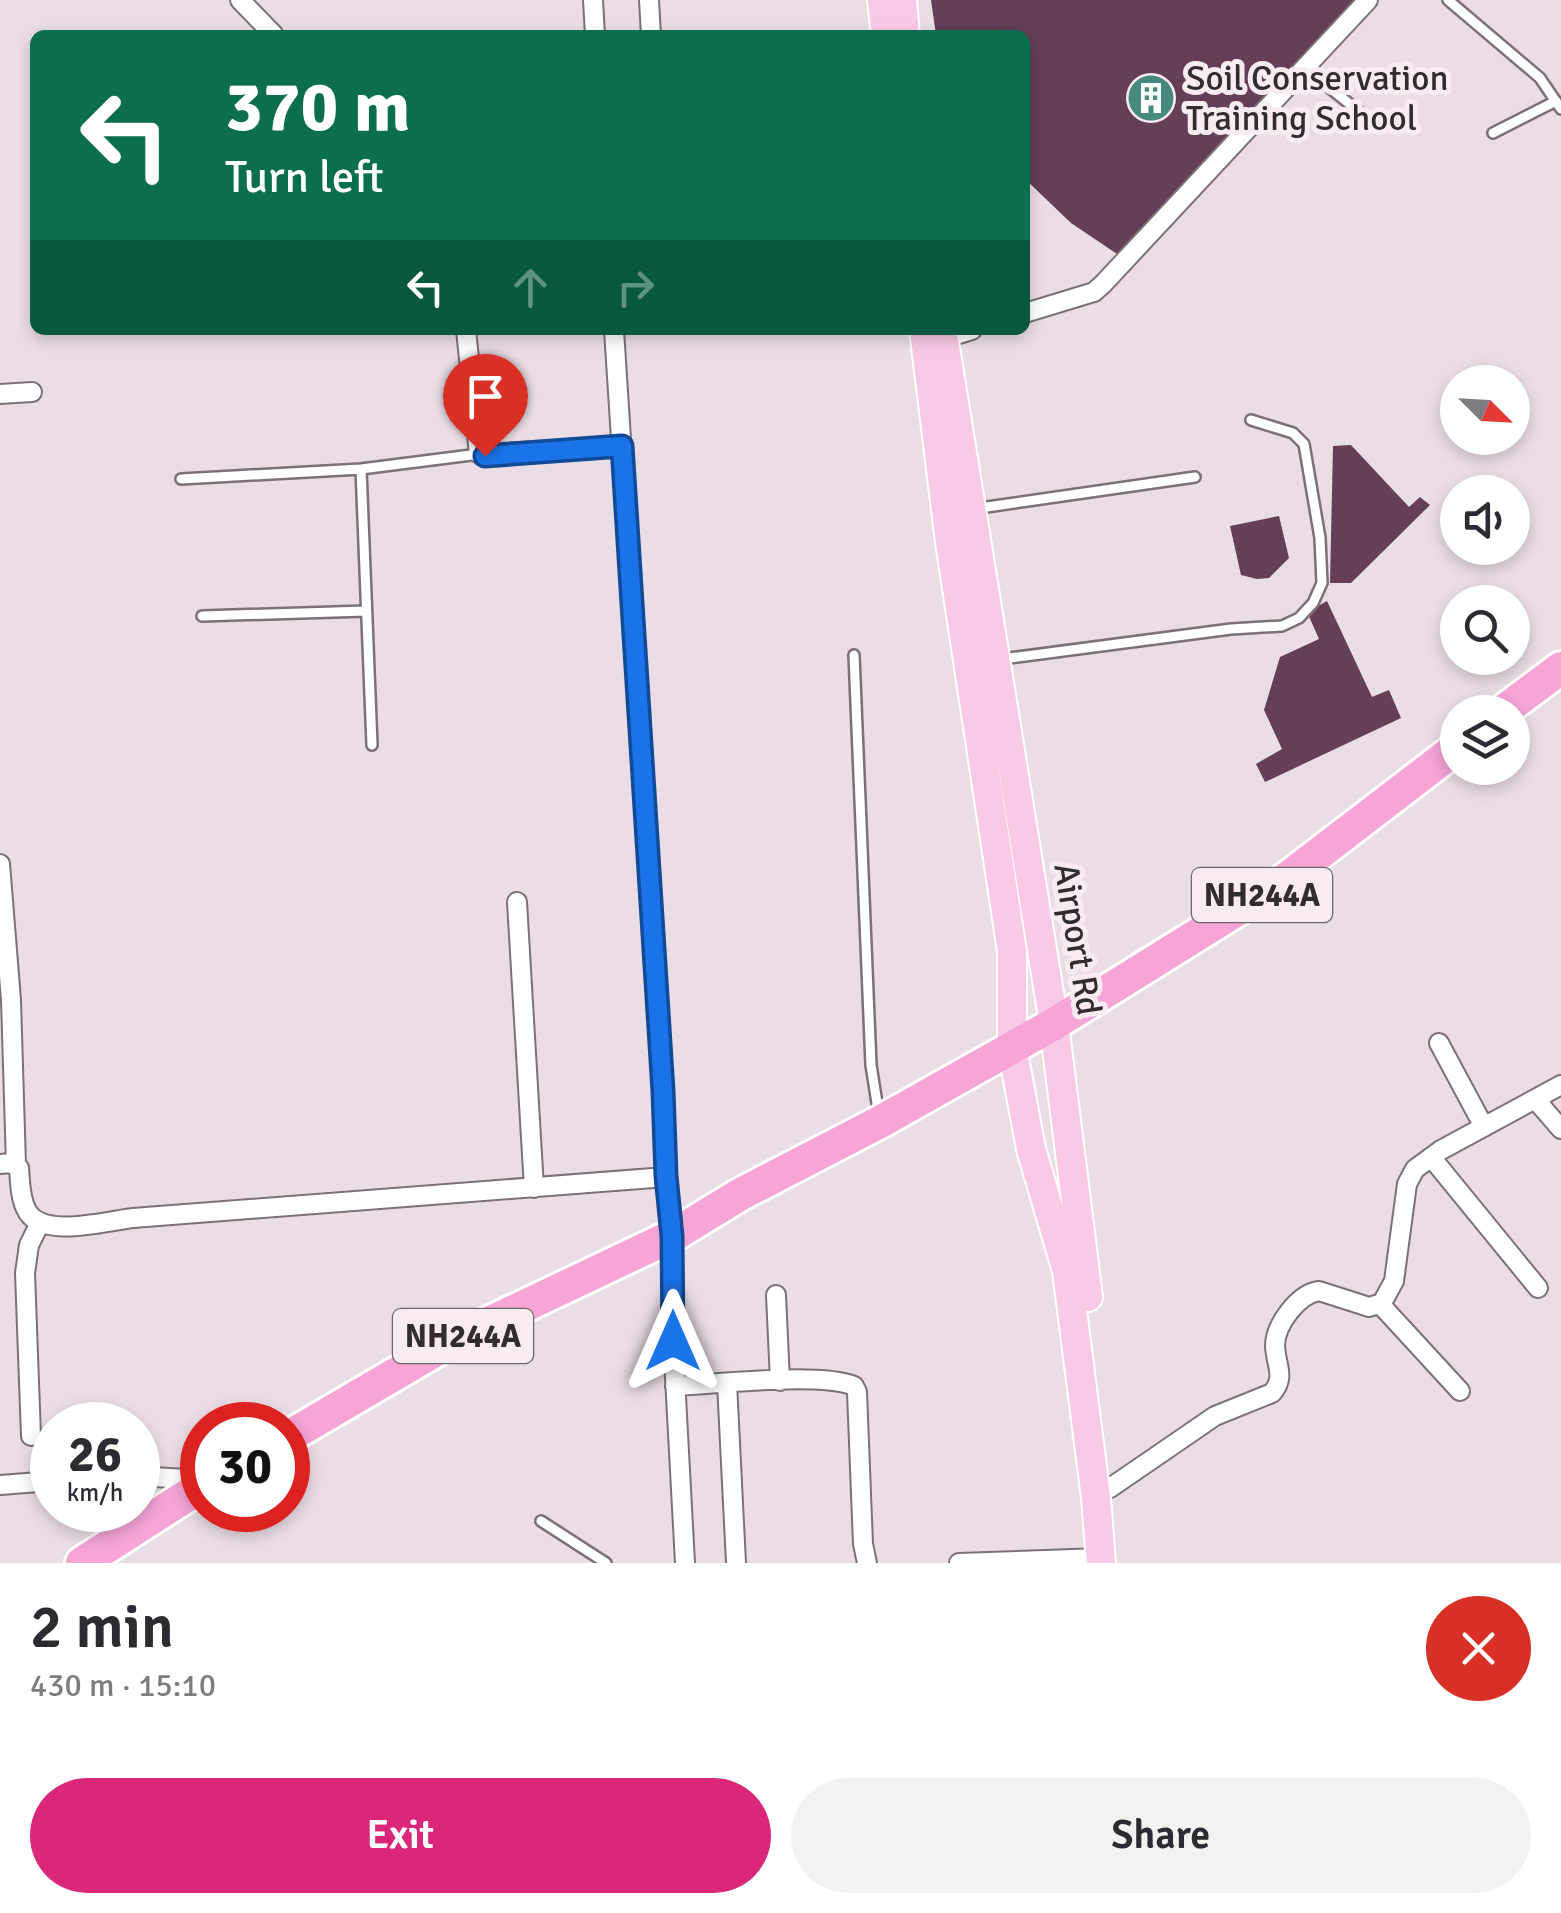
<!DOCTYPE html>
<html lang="en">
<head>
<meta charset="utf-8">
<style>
	body { margin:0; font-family:Signika,sans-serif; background:#f2f2f3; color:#2b2b33; height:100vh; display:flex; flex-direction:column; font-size:38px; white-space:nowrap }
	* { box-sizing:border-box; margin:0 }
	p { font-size:32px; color:#7c7c81 }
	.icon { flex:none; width:55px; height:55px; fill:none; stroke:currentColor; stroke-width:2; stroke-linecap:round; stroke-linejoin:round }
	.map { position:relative; height:1563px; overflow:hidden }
	.details { display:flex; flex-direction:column; background:#fff; flex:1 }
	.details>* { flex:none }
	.top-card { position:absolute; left:30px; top:30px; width:1000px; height:305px; border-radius:15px; box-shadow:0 5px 15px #0003; background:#0b6e4f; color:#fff; overflow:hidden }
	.needle { width:65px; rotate:114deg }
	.fabs { position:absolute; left:1440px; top:365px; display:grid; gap:20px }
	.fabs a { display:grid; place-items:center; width:90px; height:90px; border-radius:50%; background:#fff; box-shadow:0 5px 15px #0003; font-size:50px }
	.speed { position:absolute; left:30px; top:1402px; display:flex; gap:20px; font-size:50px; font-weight:700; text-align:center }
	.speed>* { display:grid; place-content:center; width:130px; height:130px; border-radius:50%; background:#fff; box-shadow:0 5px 15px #0003; line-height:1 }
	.speed small { font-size:25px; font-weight:400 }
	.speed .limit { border:15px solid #d22; background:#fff; color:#111 }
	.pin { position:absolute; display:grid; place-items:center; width:85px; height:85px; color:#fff; margin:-102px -42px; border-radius:50% 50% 50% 0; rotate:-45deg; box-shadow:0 0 10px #0007 }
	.pin .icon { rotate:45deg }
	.me { position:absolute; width:110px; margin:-55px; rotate:0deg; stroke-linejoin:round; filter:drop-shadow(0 0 8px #0008) }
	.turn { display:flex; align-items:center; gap:35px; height:210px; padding:0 30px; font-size:45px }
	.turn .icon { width:130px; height:130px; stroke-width:2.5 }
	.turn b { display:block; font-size:70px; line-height:85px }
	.lanes { display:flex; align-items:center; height:95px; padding:0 30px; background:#0003; justify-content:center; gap:50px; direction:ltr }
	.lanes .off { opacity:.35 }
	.round { display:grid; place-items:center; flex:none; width:105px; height:105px; border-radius:52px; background:#f2f2f3 }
	.head { display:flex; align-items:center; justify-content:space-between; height:170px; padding:0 30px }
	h1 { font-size:60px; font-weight:600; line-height:75px }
	.button { display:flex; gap:20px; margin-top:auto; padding:20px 30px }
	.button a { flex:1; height:115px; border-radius:60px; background:#db2777; color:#fff; font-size:40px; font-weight:600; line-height:115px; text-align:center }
	.button a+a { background:#f2f2f3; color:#2b2b33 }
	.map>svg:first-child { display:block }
	.building { fill:#643f55 }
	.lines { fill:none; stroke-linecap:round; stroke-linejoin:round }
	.lane-casing { stroke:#7d7177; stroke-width:14 }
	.street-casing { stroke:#7d7177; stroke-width:22 }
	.primary-casing { stroke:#fff; stroke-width:32 }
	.highway-casing { stroke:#fff; stroke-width:38 }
	.lane { stroke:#fff; stroke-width:9 }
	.street { stroke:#fff; stroke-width:18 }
	.primary { stroke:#fac9e6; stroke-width:28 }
	.highway { stroke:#f6a5d5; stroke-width:32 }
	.route-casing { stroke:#114b97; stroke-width:25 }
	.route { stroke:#1a73e8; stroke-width:18 }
	.labels { text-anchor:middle; stroke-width:10; stroke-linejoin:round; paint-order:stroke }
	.shield { fill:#f8ebf2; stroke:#6d656a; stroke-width:2.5 }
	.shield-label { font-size:32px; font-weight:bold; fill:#312c2f }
	.poi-label { font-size:35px; fill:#312c2f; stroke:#f8ebf2; text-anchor:start }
	.street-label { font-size:35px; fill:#312c2f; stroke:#f8ebf2 }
</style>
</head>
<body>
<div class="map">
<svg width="1561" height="1563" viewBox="0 0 1561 1563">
	<rect width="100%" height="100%" fill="#ebdde5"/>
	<path class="building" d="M931 0H1368L1126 260 1071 223 1025 179V35H936Z
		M1351 445 1409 507 1420 497 1430 505 1351 583H1330L1333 446Z
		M1279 516 1289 558 1269 578 1257 579 1241 575 1230 526Z
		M1327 601 1372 697 1389 690 1401 718 1265 782 1256 764 1282 749 1264 710 1280 657 1319 639 1307 612Z"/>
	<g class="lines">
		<g class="lane-casing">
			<path id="lane" d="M1448 0 1540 78 1561 109
				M1305 68 1377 126
				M1493 133 1556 101
				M361 469 372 745
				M181 479 361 469 479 454
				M973 509 1195 477
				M202 616 366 611
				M854 655 871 1065 879 1116
				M1002 659 1231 629 1282 626 1299 618 1313 603 1322 583 1320 538 1304 444 1293 433 1251 420
				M541 1521 606 1563"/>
		</g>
		<g class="street-casing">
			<path id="street" d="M240 0 274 35
				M593 0 595 35
				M649 0 651 35
				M1025 313 1094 292 1103 284 1368 0
				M466 330 479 454 622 447
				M614 330 663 1091 666 1177 672 1236 673 1341 685 1563
				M943 339 972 330
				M0 394 32 392
				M0 864 11 1000 16 1165
				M517 902 534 1188
				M1439 1043 1484 1127
				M1535 1099 1561 1129
				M1431 1157 1538 1288
				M0 1164 10 1163 19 1168C20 1181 20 1197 26 1209 40 1240 106 1221 133 1218L666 1177
				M776 1295 780 1381
				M1380 1304 1460 1391
				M727 1383 736 1563
				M675 1386C715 1384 821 1372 854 1386L857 1392 863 1544 867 1563
				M31 1436 25 1273 29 1245 40 1223
				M138 1476 202 1480
				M0 1485 52 1481
				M1110 1488 1215 1416 1272 1393C1286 1377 1276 1366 1275 1346 1275 1325 1298 1294 1319 1291L1369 1307 1382 1303 1394 1281 1407 1184 1415 1169 1441 1150 1561 1085
				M959 1563 1101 1558"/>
		</g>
		<g class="primary-casing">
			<path id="primary" d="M882 0 886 35
				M902 0 905 35
				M924 330 950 542 1012 951V1047L1031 1149 1067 1271 1096 1498 1101 1563
				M944 341 1054 1024 1088 1297"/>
		</g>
		<g class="highway-casing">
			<path id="highway" d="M1502 712 1561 668
				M288 1437 455 1339 672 1236 741 1194 880 1122 1054 1024 1282 882 1458 747
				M82 1563 202 1486"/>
		</g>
		<use href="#lane" class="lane"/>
		<use href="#street" class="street"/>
		<use href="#primary" class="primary"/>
		<use href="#highway" class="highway"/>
	</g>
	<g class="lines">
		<g class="route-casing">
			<path id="route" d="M485 456 622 446 663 1091 666 1176 672 1236 673 1341"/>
		</g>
		<use href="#route" class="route"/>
	</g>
	<defs>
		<g id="building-disc" transform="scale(2.5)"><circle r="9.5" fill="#468a7e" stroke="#f8ebf2"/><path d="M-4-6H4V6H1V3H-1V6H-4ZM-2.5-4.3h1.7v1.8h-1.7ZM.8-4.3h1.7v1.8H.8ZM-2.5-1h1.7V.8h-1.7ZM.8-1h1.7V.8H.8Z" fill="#fff"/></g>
	</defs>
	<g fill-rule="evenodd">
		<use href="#building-disc" x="1151" y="98"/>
	</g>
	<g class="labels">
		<g class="shield">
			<rect x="1192" y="868" width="140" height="54" rx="8"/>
			<rect x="393" y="1309" width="140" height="54" rx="8"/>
		</g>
		<g class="shield-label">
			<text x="1262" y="906">NH244A</text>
			<text x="463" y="1347">NH244A</text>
		</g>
		<g class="poi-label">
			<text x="1186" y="90">Soil Conservation<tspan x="1186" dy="40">Training School</tspan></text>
		</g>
		<g class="street-label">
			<text transform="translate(1078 939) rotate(81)" y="12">Airport Rd</text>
		</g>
	</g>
</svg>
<div class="fabs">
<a><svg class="needle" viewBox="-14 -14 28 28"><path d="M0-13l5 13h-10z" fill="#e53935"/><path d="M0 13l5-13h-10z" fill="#7c7c81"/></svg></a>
<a><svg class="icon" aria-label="sound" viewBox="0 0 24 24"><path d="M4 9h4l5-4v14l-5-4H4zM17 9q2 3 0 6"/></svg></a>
<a><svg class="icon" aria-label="search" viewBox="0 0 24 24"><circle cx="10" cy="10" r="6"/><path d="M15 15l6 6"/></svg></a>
<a><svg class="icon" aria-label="layers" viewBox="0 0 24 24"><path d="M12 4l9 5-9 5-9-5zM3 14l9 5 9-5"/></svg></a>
</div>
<div class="speed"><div>26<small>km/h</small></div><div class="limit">30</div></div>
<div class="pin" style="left:485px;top:456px;background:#d93025"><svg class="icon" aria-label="arrive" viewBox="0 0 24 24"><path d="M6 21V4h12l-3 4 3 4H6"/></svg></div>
<svg class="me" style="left:673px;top:1341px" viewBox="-20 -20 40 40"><path d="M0-17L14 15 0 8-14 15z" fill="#1a73e8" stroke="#fff" stroke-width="4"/></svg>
<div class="top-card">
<div class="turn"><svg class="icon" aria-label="left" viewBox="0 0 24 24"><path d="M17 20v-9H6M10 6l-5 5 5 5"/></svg><div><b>370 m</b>Turn left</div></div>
<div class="lanes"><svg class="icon" aria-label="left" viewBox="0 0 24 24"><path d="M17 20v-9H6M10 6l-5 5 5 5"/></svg><svg class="icon off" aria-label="ahead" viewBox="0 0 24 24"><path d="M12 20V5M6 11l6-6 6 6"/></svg><svg class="icon off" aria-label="right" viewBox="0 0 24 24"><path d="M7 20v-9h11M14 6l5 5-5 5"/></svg></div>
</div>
</div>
<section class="details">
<div class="head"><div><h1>2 min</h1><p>430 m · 15:10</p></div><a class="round" style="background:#d93025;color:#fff"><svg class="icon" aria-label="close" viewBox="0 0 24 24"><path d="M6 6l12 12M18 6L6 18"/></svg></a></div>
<div class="button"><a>Exit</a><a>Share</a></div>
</section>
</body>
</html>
